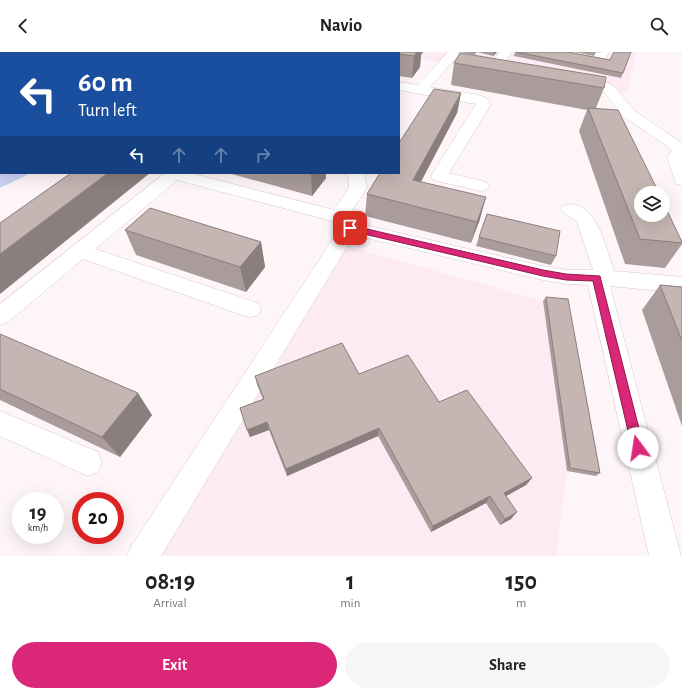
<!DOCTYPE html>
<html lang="en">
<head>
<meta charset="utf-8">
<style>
	body { margin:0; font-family:"Alegreya Sans",sans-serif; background:#f6f6f6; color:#222; height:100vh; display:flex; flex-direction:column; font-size:15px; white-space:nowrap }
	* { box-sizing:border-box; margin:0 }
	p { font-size:13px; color:#767676 }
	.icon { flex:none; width:22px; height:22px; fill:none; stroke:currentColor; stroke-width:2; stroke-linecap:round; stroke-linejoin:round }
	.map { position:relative; height:504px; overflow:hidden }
	.panel { display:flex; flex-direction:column; background:#fff; flex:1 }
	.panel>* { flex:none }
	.top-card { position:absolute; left:0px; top:0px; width:400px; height:122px; box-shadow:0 4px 16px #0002; background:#1a4fa0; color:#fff; overflow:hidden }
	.controls { position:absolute; left:634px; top:134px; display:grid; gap:8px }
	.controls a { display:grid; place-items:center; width:36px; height:36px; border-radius:50%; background:#fff; box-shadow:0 4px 16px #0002; font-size:20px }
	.speed { position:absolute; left:12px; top:440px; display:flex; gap:8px; font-size:20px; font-weight:700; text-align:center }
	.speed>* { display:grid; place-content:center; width:52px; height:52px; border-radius:50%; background:#fff; box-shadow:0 4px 16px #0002; line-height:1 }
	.speed small { font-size:10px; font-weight:400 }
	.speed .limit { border:6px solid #d22; background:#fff; color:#111 }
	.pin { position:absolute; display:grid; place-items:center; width:34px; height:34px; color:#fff; margin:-17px; border-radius:8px; box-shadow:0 2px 6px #0006 }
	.me { position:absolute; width:44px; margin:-22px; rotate:346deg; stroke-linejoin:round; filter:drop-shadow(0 0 3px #0008) }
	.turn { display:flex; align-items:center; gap:14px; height:84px; padding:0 12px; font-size:18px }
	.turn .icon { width:52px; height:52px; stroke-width:2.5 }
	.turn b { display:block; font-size:28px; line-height:34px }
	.lanes { display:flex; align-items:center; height:38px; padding:0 12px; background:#0003; justify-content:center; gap:20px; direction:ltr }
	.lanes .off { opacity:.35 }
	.eta { display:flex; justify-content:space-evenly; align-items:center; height:68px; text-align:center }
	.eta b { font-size:24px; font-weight:600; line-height:28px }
	.cta { display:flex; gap:8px; margin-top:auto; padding:8px 12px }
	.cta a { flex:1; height:46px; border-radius:24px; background:#db2777; color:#fff; font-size:16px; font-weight:600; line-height:46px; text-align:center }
	.cta a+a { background:#f6f6f6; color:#222 }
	header { display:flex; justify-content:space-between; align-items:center; height:52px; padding:0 12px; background:#fff; font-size:18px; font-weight:600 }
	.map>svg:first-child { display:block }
	.built { fill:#fdeaf2 }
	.water { fill:#ccd1f6 }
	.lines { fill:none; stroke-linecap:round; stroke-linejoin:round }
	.minor-casing { stroke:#d7c9cf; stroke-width:1 }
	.minor { fill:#fff; fill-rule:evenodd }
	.wall { fill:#a99c9a }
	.shaded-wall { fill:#8a7f7d }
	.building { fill:#c5b5b3; stroke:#8a7f7d }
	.route { fill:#db2777; stroke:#8e194d }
</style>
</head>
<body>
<header><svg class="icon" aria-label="back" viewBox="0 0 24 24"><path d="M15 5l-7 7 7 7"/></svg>Navio<svg class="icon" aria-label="search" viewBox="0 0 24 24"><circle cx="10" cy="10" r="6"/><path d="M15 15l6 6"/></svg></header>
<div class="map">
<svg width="682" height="504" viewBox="0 0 682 504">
	<rect width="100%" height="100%" fill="#fef5f9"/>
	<path class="built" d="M396 0H636L628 41 430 8Z
		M343 193 543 249 567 419 556 504H168L155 497Z"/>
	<path class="water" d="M0 0H199L1 1V121H31L0 136Z"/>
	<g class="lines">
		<g class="minor-casing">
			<path id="minor" d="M448 0C457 0 486 3 493 8L500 0H512L501 14 497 15 491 12 488 13 455 7 430 35C442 38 477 41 486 46 489 48 490 50 490 54L449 121 486 130 489 134 486 138 480 139 433 128 431 124 476 52 399 38V30L418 33Z
				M557 0 589 1 609 0 605 7 589 9 559 3Z
				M576 24 602 29 614 34 635 59 682 91V133L676 132 667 105 672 99 670 96 624 65 604 40 593 35 571 31 570 28 571 25Z
				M165 121H190L334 158 349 136 348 121H364L367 136 349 163 356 171 543 214 566 218H593L577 170C572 165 565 163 561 157L564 153C596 145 606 197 614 219L682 225V241L610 234 681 504H649L588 233 566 232 543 228 354 183 161 504H127L132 493 340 176 332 169 177 128 95 197 258 251 261 257 258 263 250 265 242 263 83 207 8 270 0 273V252Z
				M0 359 98 400 102 410 98 420 88 424 0 384Z"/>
		</g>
		<use href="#minor" class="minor"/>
	</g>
	<path class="wall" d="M250 0H423L421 3 420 15 412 26 399 24V1H249Z
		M461 0H497L493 4 477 0 474 3Z
		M515 0 610 8 631 0 621 26 514 4Z
		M575 0H596L594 4Z
		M454 11 604 36 596 56 682 190V192L665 216 625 212 579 79 587 58 451 33Z
		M461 41 457 61 421 130 480 167 471 191 365 164 367 142Z
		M228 121H326V126L312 144Z
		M125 178 261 190 265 215 246 240 136 203Z
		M479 185 556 204 551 213 476 194Z
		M660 233 682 235V374L642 258Z
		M546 245 600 421 596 424 567 419 543 249Z
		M0 282 152 363 120 405 0 348Z
		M359 322 439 350 532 426 526 433 506 444 511 467 500 473 486 451 431 480 378 384 287 424 269 378 250 385 240 356 263 347 257 333 255 324Z"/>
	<path class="shaded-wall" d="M278 0H300V1H277Z
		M417 0H423L421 3 420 15 412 26 414 4Z
		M494 0H497L493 4Z
		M461 41 457 61 410 150 413 128Z
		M108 121H150L0 242V202Z
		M311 121H326V126L312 144Z
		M486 145 480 167 471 191 477 170Z
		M261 190 265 215 246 240 240 215Z
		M138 341 152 363 120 405 102 385Z
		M267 370 269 378 250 385 247 378Z
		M379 376 378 384 287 424 286 417Z
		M532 426 526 433 499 448 504 441Z
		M490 444 486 451 431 480 433 474Z
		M517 460 511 467 500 473 505 467Z"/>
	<path class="building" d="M250 0H278L277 1H249Z
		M388 0H417L414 4 399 2V1Z
		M516 0H568L610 8 614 0H631L623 21Z
		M460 1 606 25 604 36 454 11Z
		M434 37 461 41 413 128 486 145 477 170 367 142 380 121H399V91Z
		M588 56 618 58 659 141H641V163H663V150L682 190V191L640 187Z
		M71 121H108L0 202V171Z
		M150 156 261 190 240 215 125 178Z
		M487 162 560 179 556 204 479 185Z
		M660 233 682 235V289Z
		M546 245 568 247 600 421 570 416Z
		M0 282 138 341 102 385 0 337Z
		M342 291 359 322 408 303 439 350 467 338 532 426 504 441 517 460 505 467 490 444 433 474 379 376 286 417 267 370 247 378 240 356 264 347 255 324Z"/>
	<path class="route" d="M350 173 543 218 566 222 600 224 644 396 642 400 638 401 634 400 632 396 593 229 566 228 543 224 347 178 346 176Z"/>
</svg>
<div class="controls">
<a><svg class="icon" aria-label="layers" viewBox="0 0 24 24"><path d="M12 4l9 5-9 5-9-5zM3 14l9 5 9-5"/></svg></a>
</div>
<div class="speed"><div>19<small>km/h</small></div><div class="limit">20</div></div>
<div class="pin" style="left:350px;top:176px;background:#d93025"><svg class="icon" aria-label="arrive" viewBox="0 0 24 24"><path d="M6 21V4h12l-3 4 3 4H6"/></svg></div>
<svg class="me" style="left:638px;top:396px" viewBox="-20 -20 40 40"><circle r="19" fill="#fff"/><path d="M0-13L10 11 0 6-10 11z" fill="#db2777"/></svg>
<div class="top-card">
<div class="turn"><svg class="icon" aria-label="left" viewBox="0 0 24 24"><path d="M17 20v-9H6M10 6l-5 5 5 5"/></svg><div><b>60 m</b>Turn left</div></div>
<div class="lanes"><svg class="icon" aria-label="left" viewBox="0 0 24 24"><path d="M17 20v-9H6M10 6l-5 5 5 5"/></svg><svg class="icon off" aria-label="ahead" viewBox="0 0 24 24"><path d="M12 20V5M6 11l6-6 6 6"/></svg><svg class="icon off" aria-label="ahead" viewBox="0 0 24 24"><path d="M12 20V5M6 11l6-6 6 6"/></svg><svg class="icon off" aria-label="right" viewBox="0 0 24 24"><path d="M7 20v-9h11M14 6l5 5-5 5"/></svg></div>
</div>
</div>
<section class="panel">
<div class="eta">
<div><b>08:19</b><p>Arrival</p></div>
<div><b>1</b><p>min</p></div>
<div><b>150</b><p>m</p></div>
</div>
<div class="cta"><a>Exit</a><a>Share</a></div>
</section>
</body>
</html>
